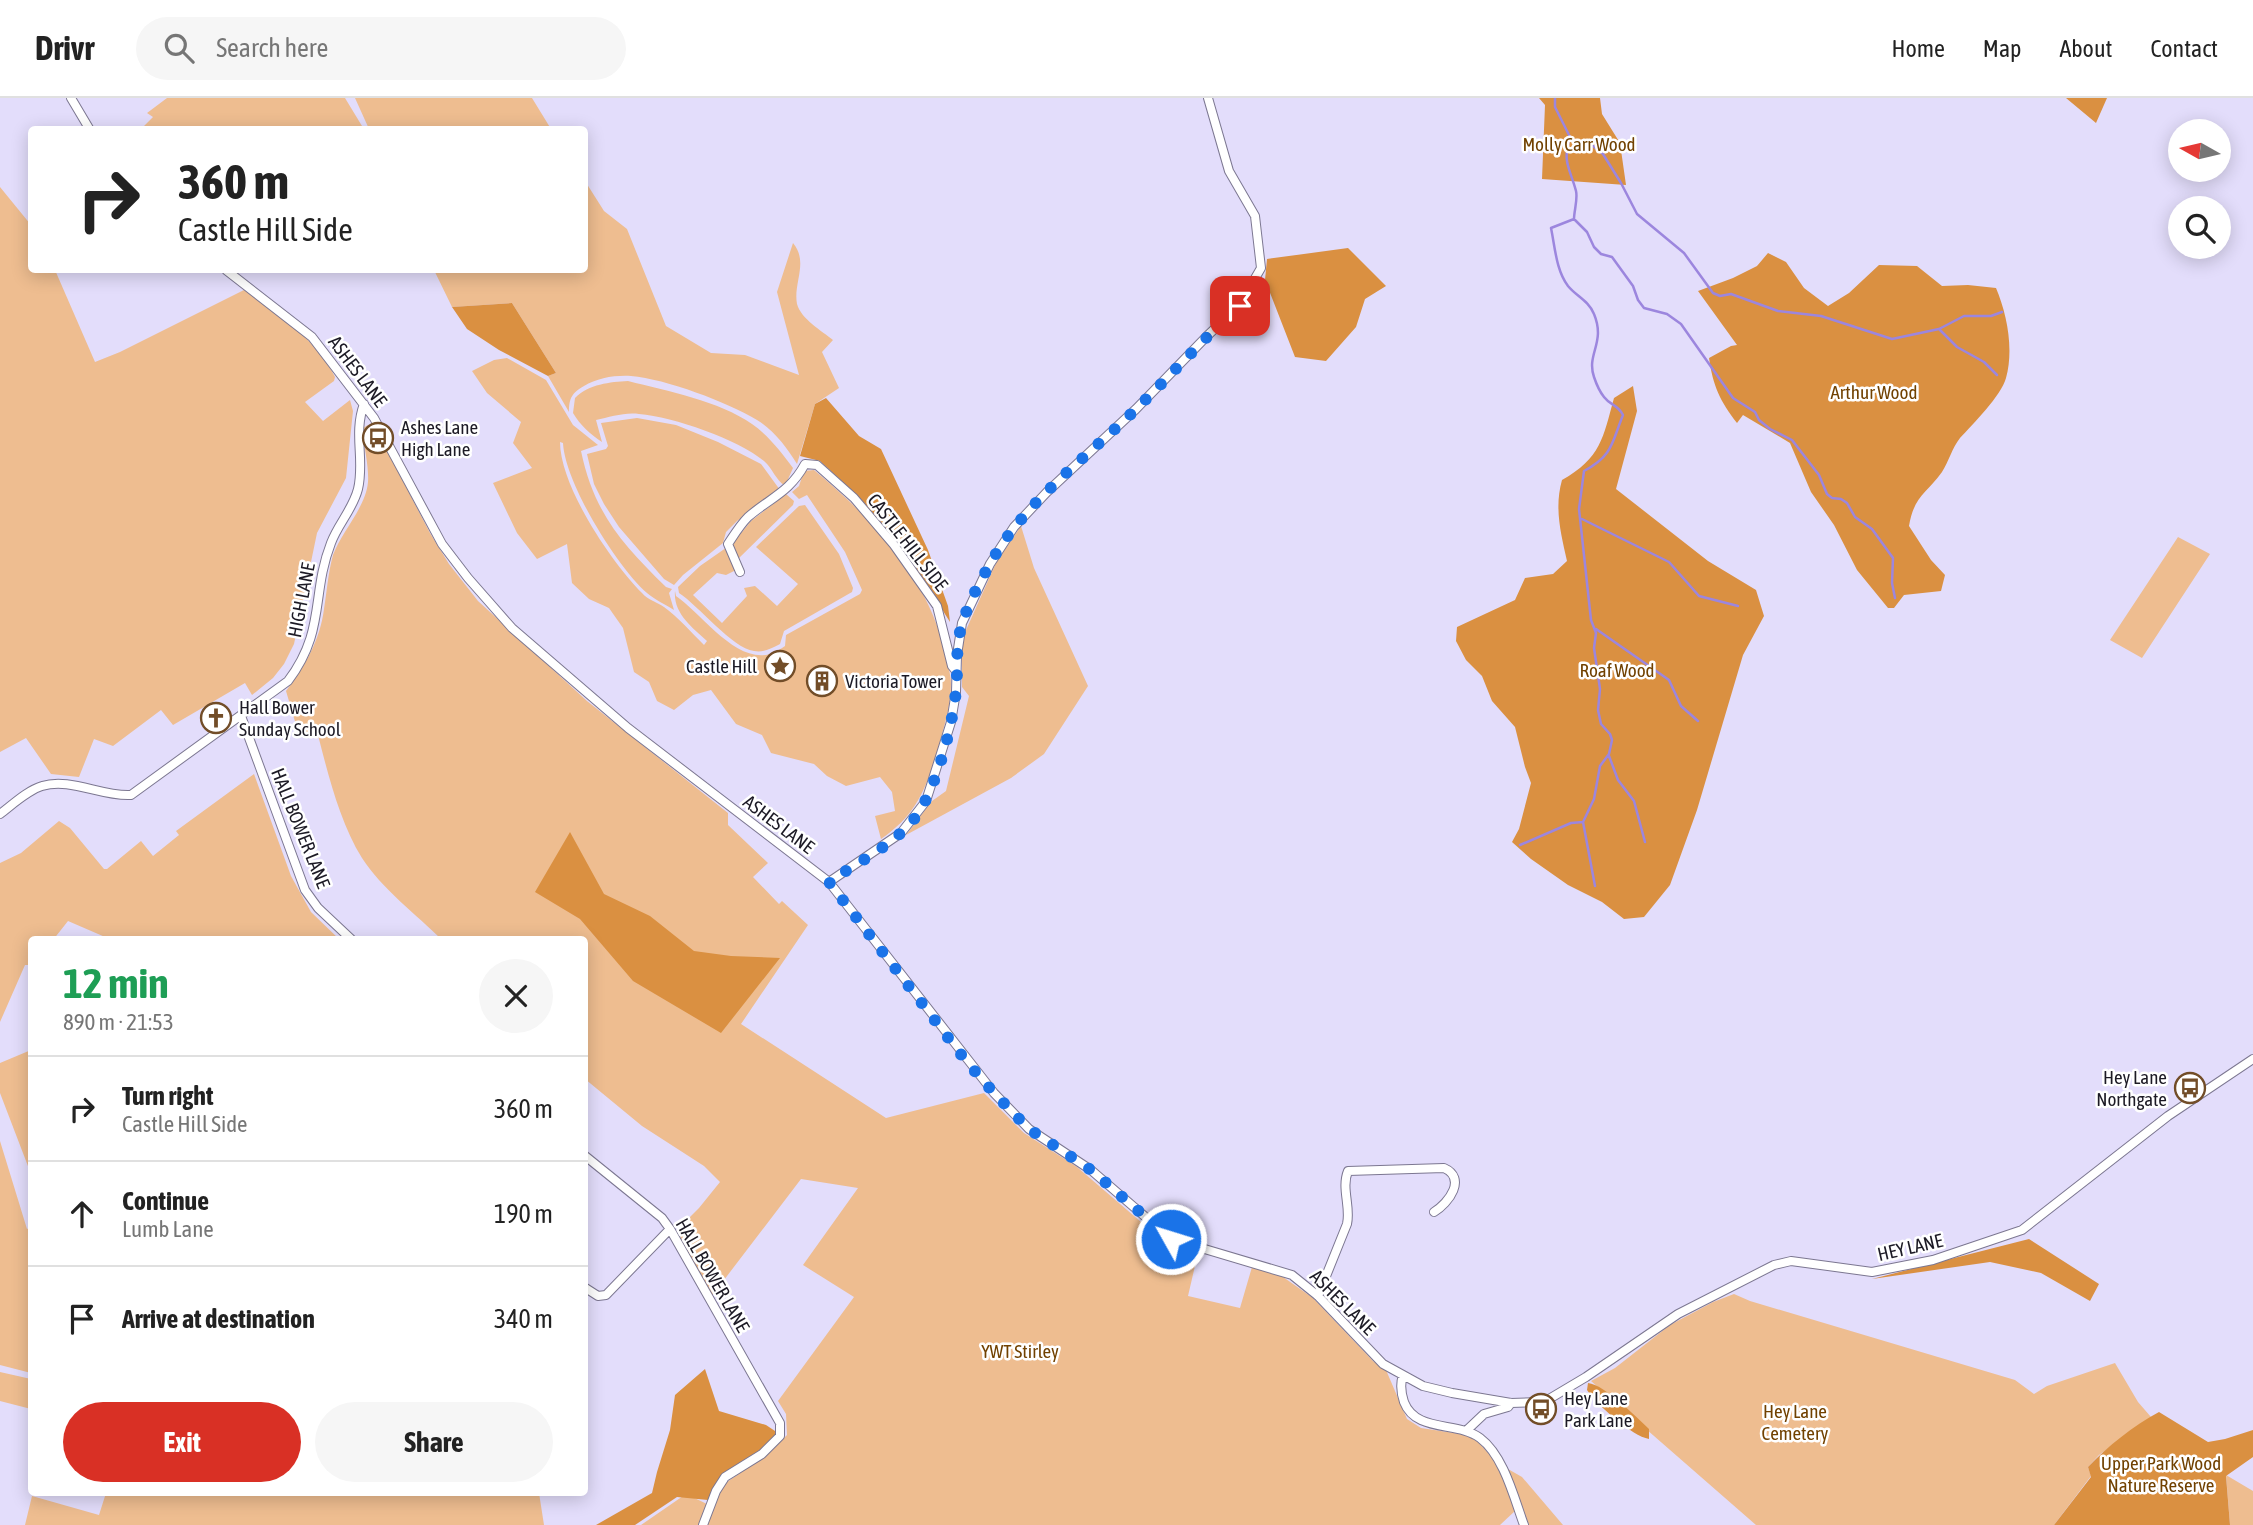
<!DOCTYPE html>
<html lang="en">
<head>
<meta charset="utf-8">
<style>
	body { margin:0; font-family:"Asap Condensed",sans-serif; background:#f6f6f6; color:#222; height:100vh; display:flex; flex-direction:column; font-size:26px; white-space:nowrap }
	* { box-sizing:border-box; margin:0 }
	p { font-size:23px; color:#767676 }
	.icon { flex:none; width:38px; height:38px; fill:none; stroke:currentColor; stroke-width:2; stroke-linecap:round; stroke-linejoin:round }
	.map { position:relative; flex:1; overflow:hidden }
	.sheet { position:absolute; left:28px; top:838px; width:560px; height:560px; display:flex; flex-direction:column; background:#fff; border-radius:7px; box-shadow:0 4px 18px #0003 }
	.sheet>* { flex:none }
	.banner { position:absolute; left:28px; top:28px; width:560px; height:147px; border-radius:7px; box-shadow:0 4px 18px #0003; background:#fff; color:#222; overflow:hidden }
	.needle { width:46px; rotate:278deg }
	.buttons { position:absolute; left:2168px; top:21px; display:grid; gap:14px }
	.buttons a { display:grid; place-items:center; width:63px; height:63px; border-radius:50%; background:#fff; box-shadow:0 4px 18px #0003; font-size:35px }
	.pin { position:absolute; display:grid; place-items:center; width:60px; height:60px; color:#fff; margin:-30px; border-radius:14px; box-shadow:0 4px 10px #0006 }
	.me { position:absolute; width:77px; margin:-38px; rotate:309deg; stroke-linejoin:round; filter:drop-shadow(0 0 5px #0008) }
	.turn { display:flex; align-items:center; gap:24px; height:147px; padding:0 35px; font-size:32px }
	.turn .icon { width:91px; height:91px; stroke-width:2.5 }
	.turn b { display:block; font-size:49px; line-height:60px }
	.round { display:grid; place-items:center; flex:none; width:74px; height:74px; border-radius:37px; background:#f6f6f6 }
	.overview { display:flex; align-items:center; justify-content:space-between; height:119px; padding:0 35px }
	h1 { font-size:42px; font-weight:700; line-height:52px; color:#1e9e55 }
	.primary-button { display:flex; gap:14px; margin-top:auto; padding:14px 35px }
	.primary-button a { flex:1; height:80px; border-radius:42px; background:#d93025; color:#fff; font-size:28px; font-weight:700; line-height:80px; text-align:center }
	.primary-button a+a { background:#f6f6f6; color:#222 }
	ul { padding:0; list-style:none }
	li { display:flex; align-items:center; gap:21px; height:105px; padding:0 35px; border-top:2px solid #e0e0e0 }
	li div { flex:1 }
	li b { display:block; font-size:26px }
	li em { font-style:normal }
	header { display:flex; align-items:center; gap:42px; box-sizing:border-box; height:98px; padding:0 35px; background:#fff; border-bottom:2px solid #e0e0e0 }
	header strong { font-size:33px }
	nav { display:flex; gap:38px; margin-inline-start:auto; font-size:24px }
	.search { width:490px; height:63px; background:#f6f6f6; display:flex; align-items:center; gap:18px; box-sizing:border-box; padding:0 24px; border-radius:38px; color:#767676; font-size:26px }
	.map>svg:first-child { display:block }
	.green { fill:#eebd90 }
	.forest { fill:#da9041 }
	.lines { fill:none; stroke-linecap:round; stroke-linejoin:round }
	.stream { stroke:#9c86de; stroke-width:2.5 }
	.minor-casing { stroke:#7c7791; stroke-width:10 }
	.minor { stroke:#fff; stroke-width:8 }
	.route { stroke:#1a73e8; stroke-width:12; stroke-dasharray:0 21.6 }
	.labels { text-anchor:middle; stroke-width:5; stroke-linejoin:round; paint-order:stroke }
	.park-label { font-size:19px; fill:#714100; stroke:#fff }
	.street-label { font-size:19px; fill:#1c1a25; stroke:#fff }
	.poi-label { font-size:19px; fill:#1c1a25; stroke:#fff; text-anchor:start }
</style>
</head>
<body>
<header>
<strong>Drivr</strong>
<div class="search"><svg class="icon" aria-label="search" viewBox="0 0 24 24"><circle cx="10" cy="10" r="6"/><path d="M15 15l6 6"/></svg>Search here</div>
<nav><a>Home</a><a>Map</a><a>About</a><a>Contact</a></nav>
</header>
<div class="map">
<svg width="2253" height="1427" viewBox="0 0 2253 1427">
	<rect width="100%" height="100%" fill="#e3ddfb"/>
	<path class="green" d="M167 0H345L362 28 353 32 141 31 153 19 147 15Z
		M355 0H532L551 31H369Z
		M585 83 604 113 627 131 666 228 711 255 745 257 799 277 777 194 793 145C809 164 793 185 797 206 801 221 822 233 833 242L822 254 839 290 815 306 797 366C787 350 774 332 757 322 727 304 666 281 631 278 615 277 597 280 584 288 572 295 569 300 569 314L548 278 556 275 512 205 452 209 434 172H584Z
		M0 89 31 127 32 172H55L95 264 120 254 244 192C278 217 316 240 335 279L334 283 305 304 323 323 350 302 353 313 346 380 317 435 294 546 284 566 273 580 252 597 245 585 173 627 161 612 113 648 94 641 79 679 51 676 26 640 0 654Z
		M507 260 546 282 573 327 598 347 581 353C594 415 622 446 666 489L672 491 669 495 674 512C666 507 654 501 647 495 617 469 565 385 563 345L560 344C560 388 611 464 642 495 648 502 657 504 664 509 679 520 691 534 704 547L707 543C692 529 673 515 675 493L676 498C701 515 736 566 770 556 775 554 781 551 785 548L786 537 860 496 862 492 845 454 807 397 799 401 792 394 799 388 804 373 814 372C873 421 931 482 946 560 948 568 951 577 951 586 951 609 943 632 937 654 925 693 916 717 881 741L875 718 895 713 892 694 880 679 846 688 827 678 814 666 771 655 762 637 736 626 711 592 693 597 674 612 657 603 649 584 634 574 623 530 609 510 589 501 572 485 567 446 537 461 517 435 493 385 532 370 513 345 521 324 487 295 472 273 494 262Z
		M628 283C668 293 719 303 752 326 768 337 782 355 793 370L785 388C775 381 773 371 764 363 737 341 674 319 639 316 625 314 610 319 596 322L602 344C590 336 580 327 573 315L575 300C589 286 610 284 628 283Z
		M637 320 676 327 718 344 761 366 780 392 737 423 726 434 723 445 683 477 674 487 664 481 619 429 604 406 594 386 587 356 606 351 608 348 601 325Z
		M368 327 372 328 378 335 430 435 449 466 478 503 587 603 728 715V727L768 765 753 779 779 806 782 803 808 827 741 926 886 1020 984 995 1024 1035 1077 1069 1162 1142 1198 1155 1188 1198 1240 1210 1252 1169 1276 1174 1313 1200 1373 1263 1386 1272 1407 1321 1421 1330 1467 1337 1478 1344 1491 1358 1503 1378 1516 1412 1500 1427H706L714 1403 727 1384 769 1355 787 1337 786 1316 778 1303 854 1199 803 1167 858 1090 801 1081 711 1199 677 1132 699 1110 720 1084 704 1068 642 1028 585 981 584 842H442C417 817 381 790 362 760 340 725 328 676 318 637H299L286 593C305 568 320 542 324 511 327 493 328 475 333 457 342 433 366 409 368 384 369 368 364 350 363 335V330Z
		M786 396 794 403 793 407 736 463 734 473 726 477 717 475 693 497 722 525 747 498 744 490 755 488 777 508 798 486 756 449 799 408 805 407 839 456 853 490 852 494 784 533 780 546C772 550 764 555 754 553 732 550 699 508 679 495L678 489 700 468 733 445 751 423Z
		M1021 428 1034 470 1088 588 1044 656 1011 680 906 737 932 703 946 693 969 598 962 589V541L996 465Z
		M2178 439 2210 456 2142 560 2110 542Z
		M254 676 291 778 311 814 340 842H112L68 823 53 842H32L31 867H25L0 924V765L21 755 59 723 70 730 104 771H107L141 743 153 758 179 737 176 733Z
		M31 952V1076L0 995V965Z
		M0 1043 27 1131 31 1129V1275L0 1267Z
		M1734 1196 1750 1203 2015 1282 2034 1296 2047 1288 2115 1265 2138 1304 2151 1319 2099 1357 2088 1369 2091 1378 2054 1427H1756L1591 1283 1615 1270 1670 1227 1713 1204Z
		M0 1274 31 1281V1311L0 1303Z
		M1508 1371 1522 1379 1563 1427H1529Z
		M2226 1377 2253 1393V1427H2230Z
		M106 1395H539L544 1427H25L32 1398 99 1417Z
		M686 1396 707 1406 700 1427H641Z"/>
	<path class="forest" d="M1539 0H1600L1602 16 1620 45 1626 87 1542 81 1545 7Z
		M2066 0H2107L2096 25Z
		M1348 150 1386 188 1365 201 1356 229 1326 263 1295 259 1265 182 1267 161Z
		M1768 155 1786 164 1804 190 1828 208 1849 195 1879 167 1917 168 1942 188 1968 187 1996 190C2007 216 2014 251 2006 280 2001 298 1973 326 1960 340 1952 350 1949 363 1942 374 1926 396 1914 398 1909 428L1931 462 1945 477 1941 493 1904 497 1894 510H1888L1857 472 1834 427 1811 394 1790 345 1743 317 1737 325C1720 303 1713 288 1709 260L1731 248 1737 247 1698 193 1733 180 1757 168Z
		M512 205 556 275 548 278 499 252 467 231 452 209Z
		M1633 288 1637 313 1616 391 1708 463 1756 492 1764 518 1743 557 1697 712 1670 787 1644 819 1624 821 1602 804 1568 787 1531 761 1512 744 1519 731 1531 685 1525 669 1515 629 1492 603 1482 578 1466 562 1456 543 1457 529 1515 502 1525 480 1553 476 1567 463C1561 436 1554 410 1562 382 1601 360 1603 340 1614 300Z
		M826 300 859 338 881 351 928 452 948 508 950 524 903 449 858 398 820 363 800 358 815 306Z
		M570 734 604 796 650 818 694 853 731 858 780 860 721 935 633 883 580 821 535 794Z
		M2029 1141 2099 1186 2090 1203 2041 1175 1990 1164 1872 1181Z
		M705 1271 719 1313 766 1327 778 1335 760 1352 722 1376 708 1402 677 1399 635 1427H596L652 1395 657 1374 670 1332 675 1297Z
		M1588 1285C1605 1287 1635 1318 1649 1331V1341C1632 1338 1597 1307 1587 1292Z
		M2159 1314 2208 1344 2225 1341 2253 1332V1359L2226 1378 2230 1427H2054L2091 1379 2088 1369C2108 1348 2133 1328 2159 1314Z"/>
	<g class="lines">
		<path class="stream" d="M1570 39 1572 43 1592 47 1603 56 1621 85 1637 116 1684 155 1713 195 1720 198 1731 196 1778 213 1821 218 1892 241 1939 231 1964 218H1991L2002 214
			M1575 122 1587 134 1594 149 1601 156 1612 159 1633 188 1638 202 1644 210 1667 216 1681 226 1733 300 1755 314 1759 322 1770 331 1792 342 1819 377 1827 396 1832 400 1841 401 1847 405 1855 419 1872 431 1893 460 1892 485 1895 500
			M1939 231 1957 249 1984 264 1997 277
			M1582 421 1669 464 1699 498 1738 508
			M1596 531 1669 582 1681 608 1698 623
			M1609 658 1618 682 1634 703 1645 744
			M1583 724 1595 788
			M1520 747 1571 725 1583 724 1594 701 1600 668 1609 656 1612 642 1610 636 1601 626 1598 612 1600 591 1594 550 1596 535 1591 522 1579 411 1584 373C1613 358 1612 344 1623 317 1618 307 1610 307 1604 299 1600 294 1596 285 1594 279 1586 256 1606 245 1594 216 1589 203 1576 198 1568 188 1556 172 1555 149 1551 130L1574 121C1574 113 1578 101 1576 93 1570 70 1562 65 1570 39L1555 9V0"/>
		<g class="minor-casing">
			<path id="minor" d="M71 0 90 32
				M226 172 312 239 374 320 442 446 468 480 512 530 628 630 829 784 994 995 1029 1031 1091 1072 1171 1141 1292 1177 1318 1198 1383 1266 1423 1288 1452 1295 1511 1305 1544 1304 1586 1279 1678 1216 1774 1167 1791 1163 1872 1174 1933 1162 2022 1132 2168 1018 2253 961
				M740 474 728 446C734 437 740 427 748 419 770 400 790 394 805 366L817 367 854 400 894 447 937 508 952 568 956 573
				M241 618 305 792 318 810 352 842
				M0 716C12 707 28 692 42 688 70 679 102 699 131 697L288 583C326 533 311 496 331 445 338 426 353 411 358 391 365 362 353 336 364 306
				M829 784 901 735 926 703 951 624 956 594 957 557 962 525 990 466 1014 429 1047 394 1136 311 1207 238 1239 208 1261 170 1255 118 1229 73 1208 0
				M584 1057 662 1120 670 1131 780 1325V1338L762 1356 725 1379 716 1393 703 1427
				M584 1189 598 1198 606 1197 670 1131
				M1318 1198 1347 1126C1351 1109 1341 1090 1348 1073L1444 1070C1467 1080 1449 1105 1434 1114
				M1403 1277C1400 1286 1401 1295 1404 1304 1416 1335 1457 1323 1480 1340 1504 1358 1514 1400 1524 1427
				M1466 1333 1484 1316 1508 1309 1511 1305"/>
		</g>
		<use href="#minor" class="minor"/>
	</g>
	<g class="lines">
		<path class="route" d="M1171 1141 1091 1072 1029 1031 994 995 966 963 829 784C857 765 893 747 914 721 936 693 953 627 956 592 958 574 956 556 959 539 963 515 978 487 990 466 1024 404 1085 361 1135 312 1170 278 1203 241 1240 208"/>
	</g>
	<defs>
		<g id="bus-ring" transform="scale(1.575)"><circle r="9.5" fill="#fff" stroke="#724d28" stroke-width="1.5"/><path d="M-5-6H5V4H4V6H2V4H-2V6H-4V4H-5ZM-3.5-4V0h7V-4ZM-3.5 1.2v1.5H-2V1.2ZM2 1.2v1.5H3.5V1.2Z" fill="#724d28"/></g>
		<g id="sight-ring" transform="scale(1.575)"><circle r="9.5" fill="#fff" stroke="#724d28" stroke-width="1.5"/><path d="M0-6L1.8-2.2L6-1.7L2.9 1.2L3.7 5.4L0 3.3L-3.7 5.4L-2.9 1.2L-6-1.7L-1.8-2.2Z" fill="#724d28"/></g>
		<g id="building-ring" transform="scale(1.575)"><circle r="9.5" fill="#fff" stroke="#724d28" stroke-width="1.5"/><path d="M-4-6H4V6H1V3H-1V6H-4ZM-2.5-4.3h1.7v1.8h-1.7ZM.8-4.3h1.7v1.8H.8ZM-2.5-1h1.7V.8h-1.7ZM.8-1h1.7V.8H.8Z" fill="#724d28"/></g>
		<g id="church-ring" transform="scale(1.575)"><circle r="9.5" fill="#fff" stroke="#724d28" stroke-width="1.5"/><path d="M-1.2-6h2.4v3.5h3.3v2.4h-3.3V6h-2.4V-.1h-3.3v-2.4h3.3Z" fill="#724d28"/></g>
	</defs>
	<g fill-rule="evenodd">
		<use href="#bus-ring" x="378" y="340"/>
		<use href="#sight-ring" x="780" y="568"/>
		<use href="#building-ring" x="822" y="583"/>
		<use href="#church-ring" x="216" y="620"/>
		<use href="#bus-ring" x="2190" y="990"/>
		<use href="#bus-ring" x="1541" y="1311"/>
	</g>
	<g class="labels">
		<g class="park-label">
			<text x="1579" y="53">Molly Carr Wood</text>
			<text x="1874" y="301">Arthur Wood</text>
			<text x="1617" y="579">Roaf Wood</text>
			<text x="1020" y="1260">YWT Stirley</text>
			<text x="1795" y="1320">Hey Lane<tspan x="1795" dy="22">Cemetery</tspan></text>
			<text x="2161" y="1372">Upper Park Wood<tspan x="2161" dy="22">Nature Reserve</tspan></text>
		</g>
		<g class="street-label">
			<text transform="translate(358 273) rotate(53)" y="7">ASHES LANE</text>
			<text transform="translate(908 444) rotate(52)" y="7">CASTLE HILL SIDE</text>
			<text transform="translate(301 502) rotate(-79)" y="7">HIGH LANE</text>
			<text transform="translate(779 726) rotate(37)" y="7">ASHES LANE</text>
			<text transform="translate(301 730) rotate(68)" y="7">HALL BOWER LANE</text>
			<text transform="translate(1910 1149) rotate(-13)" y="7">HEY LANE</text>
			<text transform="translate(713 1177) rotate(60)" y="7">HALL BOWER LANE</text>
			<text transform="translate(1343 1204) rotate(45)" y="7">ASHES LANE</text>
		</g>
		<g class="poi-label">
			<text x="401" y="336">Ashes Lane<tspan x="401" dy="22">High Lane</tspan></text>
			<text x="757" y="575" text-anchor="end">Castle Hill</text>
			<text x="845" y="590">Victoria Tower</text>
			<text x="239" y="616">Hall Bower<tspan x="239" dy="22">Sunday School</tspan></text>
			<text x="2167" y="986" text-anchor="end">Hey Lane<tspan x="2167" dy="22">Northgate</tspan></text>
			<text x="1564" y="1307">Hey Lane<tspan x="1564" dy="22">Park Lane</tspan></text>
		</g>
	</g>
</svg>
<div class="buttons">
<a><svg class="needle" viewBox="-14 -14 28 28"><path d="M0-13l5 13h-10z" fill="#e53935"/><path d="M0 13l5-13h-10z" fill="#767676"/></svg></a>
<a><svg class="icon" aria-label="search" viewBox="0 0 24 24"><circle cx="10" cy="10" r="6"/><path d="M15 15l6 6"/></svg></a>
</div>
<div class="pin" style="left:1240px;top:208px;background:#d93025"><svg class="icon" aria-label="arrive" viewBox="0 0 24 24"><path d="M6 21V4h12l-3 4 3 4H6"/></svg></div>
<svg class="me" style="left:1171px;top:1141px" viewBox="-20 -20 40 40"><circle r="17" fill="#1a73e8" stroke="#fff" stroke-width="3"/><path d="M0-11L8 9 0 5-8 9z" fill="#fff"/></svg>
<div class="banner">
<div class="turn"><svg class="icon" aria-label="right" viewBox="0 0 24 24"><path d="M7 20v-9h11M14 6l5 5-5 5"/></svg><div><b>360 m</b>Castle Hill Side</div></div>
</div>
<section class="sheet">
<div class="overview"><div><h1>12 min</h1><p>890 m · 21:53</p></div><a class="round"><svg class="icon" aria-label="close" viewBox="0 0 24 24"><path d="M6 6l12 12M18 6L6 18"/></svg></a></div>
<ul>
<li><svg class="icon" aria-label="right" viewBox="0 0 24 24"><path d="M7 20v-9h11M14 6l5 5-5 5"/></svg><div><b>Turn right</b><p>Castle Hill Side</p></div><em>360 m</em></li>
<li><svg class="icon" aria-label="ahead" viewBox="0 0 24 24"><path d="M12 20V5M6 11l6-6 6 6"/></svg><div><b>Continue</b><p>Lumb Lane</p></div><em>190 m</em></li>
<li><svg class="icon" aria-label="arrive" viewBox="0 0 24 24"><path d="M6 21V4h12l-3 4 3 4H6"/></svg><div><b>Arrive at destination</b></div><em>340 m</em></li>
</ul>
<div class="primary-button"><a>Exit</a><a>Share</a></div>
</section>
</div>
</body>
</html>
